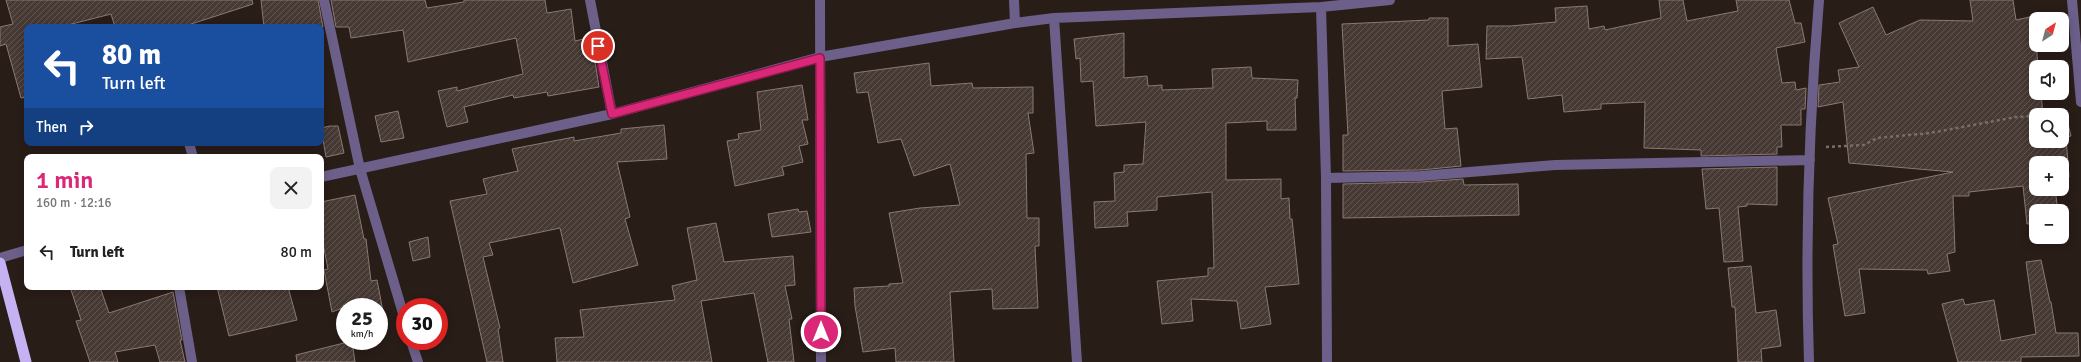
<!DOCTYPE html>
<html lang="en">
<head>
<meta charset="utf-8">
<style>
	body { margin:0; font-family:Signika,sans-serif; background:#f2f2f2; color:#222; height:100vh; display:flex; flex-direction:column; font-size:15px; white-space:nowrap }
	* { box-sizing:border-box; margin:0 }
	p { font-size:13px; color:#767676 }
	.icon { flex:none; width:22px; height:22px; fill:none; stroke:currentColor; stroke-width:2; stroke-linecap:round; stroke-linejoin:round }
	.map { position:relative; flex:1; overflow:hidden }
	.side { position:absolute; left:24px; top:154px; width:300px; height:136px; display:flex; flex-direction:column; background:#fff; border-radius:8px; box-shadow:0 2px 10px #0003 }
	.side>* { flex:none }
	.guide { position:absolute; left:24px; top:24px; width:300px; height:122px; border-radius:8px; box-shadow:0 2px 10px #0003; background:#1a4fa0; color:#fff; overflow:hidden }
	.needle { width:26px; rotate:36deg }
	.buttons { position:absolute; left:2029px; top:12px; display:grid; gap:8px }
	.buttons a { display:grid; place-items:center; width:40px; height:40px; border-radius:8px; background:#fff; box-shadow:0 2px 10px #0003; font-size:20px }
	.speed { position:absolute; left:336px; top:298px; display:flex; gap:8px; font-size:20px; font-weight:700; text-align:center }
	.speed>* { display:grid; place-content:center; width:52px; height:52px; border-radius:50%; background:#fff; box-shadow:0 2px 10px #0003; line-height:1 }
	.speed small { font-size:10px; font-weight:400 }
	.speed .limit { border:6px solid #d22; background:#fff; color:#111 }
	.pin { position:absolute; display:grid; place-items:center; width:34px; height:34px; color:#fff; margin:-17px; border:2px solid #fff; border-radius:50%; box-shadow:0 1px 4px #0007 }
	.me { position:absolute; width:44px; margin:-22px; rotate:0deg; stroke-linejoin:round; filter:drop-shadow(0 0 3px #0008) }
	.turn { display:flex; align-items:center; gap:14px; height:84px; padding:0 12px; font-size:18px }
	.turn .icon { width:52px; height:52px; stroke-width:2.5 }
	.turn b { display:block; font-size:28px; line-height:34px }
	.then { display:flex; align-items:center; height:38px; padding:0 12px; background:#0003; gap:8px; font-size:15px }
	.round { display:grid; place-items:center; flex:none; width:42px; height:42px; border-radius:8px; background:#f2f2f2 }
	.headline { display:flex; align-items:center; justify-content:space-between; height:68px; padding:0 12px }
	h1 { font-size:24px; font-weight:600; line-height:30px; color:#db2777 }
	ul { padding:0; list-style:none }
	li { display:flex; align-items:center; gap:12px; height:60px; padding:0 12px }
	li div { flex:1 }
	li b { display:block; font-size:15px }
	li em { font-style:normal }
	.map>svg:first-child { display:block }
	.building { fill:url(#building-hatch); stroke:#897973 }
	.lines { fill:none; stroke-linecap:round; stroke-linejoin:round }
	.path { stroke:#786d68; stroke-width:2.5; stroke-dasharray:3 3; stroke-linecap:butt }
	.service { stroke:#6c608a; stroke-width:10 }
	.minor { stroke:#6c608a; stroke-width:10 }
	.trunk { stroke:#c5b2f3; stroke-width:11 }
	.route-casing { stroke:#8e194d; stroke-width:10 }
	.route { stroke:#db2777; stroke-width:7 }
</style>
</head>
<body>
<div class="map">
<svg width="2081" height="362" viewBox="0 0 2081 362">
	<defs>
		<pattern id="building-hatch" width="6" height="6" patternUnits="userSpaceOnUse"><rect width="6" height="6" fill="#473934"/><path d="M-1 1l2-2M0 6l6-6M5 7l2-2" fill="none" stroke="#625652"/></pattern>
	</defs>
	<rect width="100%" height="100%" fill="#291d18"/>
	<path class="building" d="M6 0H252L253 4 182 27H115L111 14 60 27H27V97L21 98 6 44 0 46V27L13 24Z
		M261 0H318L323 27H264Z
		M331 0H425L427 8 464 2V0H545L547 13 571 9 575 41 588 38 592 62 595 61 599 87 548 96 547 92 514 98 513 95 464 107 468 122 447 127 438 91 457 87V91L523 74 516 38 408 62 403 30 351 38 349 27H336Z
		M1659 0H1683L1687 21 1738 11 1736 0H1789L1795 23H1801L1805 42 1776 48 1782 83 1795 82 1796 90 1806 88 1805 109H1801V125H1781L1782 147H1777V154L1701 156V150L1644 148 1645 102 1601 104V109L1564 112 1562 95 1528 99 1522 57 1486 59 1487 26H1510L1556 22 1555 8 1587 6 1589 29 1604 26 1605 30 1661 18Z
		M1970 0H2013L2016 20 2034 16 2038 67H2036V93H2041L2043 115H2036V141H2062V117L2066 116 2071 136 2066 137 2069 177 2062 178V163H2036V189H2055L2058 211H2036V223L2027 224 2023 186 1969 192V196H1953L1955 252 1947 254 1950 271 1928 274 1927 270 1859 269 1865 313 1845 316 1833 245 1838 244 1828 198 1953 172 1849 163 1843 102 1818 107 1819 85 1840 82 1838 70 1859 67 1839 23 1873 7 1886 35 1920 20 1973 21Z
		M1429 18H1448V46L1478 44 1482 87 1442 91 1445 129 1457 128 1461 166 1421 170 1343 171V135H1348L1342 24 1429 20Z
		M1124 33V78L1147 76 1148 86 1162 85V90L1213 88 1212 69 1251 67 1252 78 1298 80 1297 98H1295L1296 130H1267V121L1226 123V180L1281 179V199L1289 198 1290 219H1292L1299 284 1265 287 1271 324 1241 329 1237 301 1191 299 1193 321 1162 324 1157 281 1208 276V268H1214L1212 192 1157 197V210L1127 212 1128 226 1095 228 1094 202 1115 201 1114 173 1124 172V165L1143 164 1146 122 1096 126 1093 81 1081 82 1080 58 1076 59 1074 39Z
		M929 63 931 86 972 83 973 88 1033 87V113H1028L1034 153 1026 154 1027 218H1039V246H1035L1038 308 993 309 992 289 950 292 954 362H896L895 348 863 352 855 306 854 288 889 286V284L903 283 889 213 920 208 960 205 950 164 914 176 901 139 878 143 868 92 857 93 854 73Z
		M802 85 808 120H802L808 144 799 146 803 162 782 167 784 175 735 186 727 141 739 139 738 134 761 130 757 92Z
		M398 111 404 138 381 142 375 116Z
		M664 125 667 159 617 162 630 217 625 219 638 265 573 283 560 228 489 243 493 255 483 257 500 328 498 329 503 362H487L450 201 487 194 483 179 518 171 512 149 574 137V141L621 133V129Z
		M330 126H338L344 153 326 157 321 128Z
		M1777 167V205L1747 204V206L1738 207 1743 261 1724 262 1719 208 1706 209 1702 169Z
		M1463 179 1464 185 1518 184 1519 215 1343 218V184L1421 182Z
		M355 195 364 239H366L371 281 377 280 385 322 379 323V307H345L332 312 324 270 328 269 321 233V202Z
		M798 209 799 212 807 211 811 232 772 237 768 214Z
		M716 223 724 262 793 256 795 285 785 286 792 319H789L794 362H768L754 293 701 301 712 362H557L555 338 584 337 580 310 675 300 672 286 697 280 687 228Z
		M428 237 430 257 413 261 409 242Z
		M2041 260 2050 302H2051L2056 333H2078L2079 356 2021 357V362H1958L1942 304 1963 299 1965 305 1994 300 2001 341 2036 334 2026 262Z
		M1751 266 1756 313 1776 310 1781 346 1761 349 1762 362H1738L1735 307H1732L1728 268Z
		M70 287H100L109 313 173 292 182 340H180L185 362H160L155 345 115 352 118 362H90L76 321 81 320Z
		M217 287H288L297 320 229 336Z
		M352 341 355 362H297L296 355Z"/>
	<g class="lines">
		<path class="path" d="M2047 115 2069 114
			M1826 147 1864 145 1877 138 1930 133 2016 117 2036 116"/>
		<path class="service" d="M189 143 193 157
			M179 287 192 362"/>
		<path class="minor" d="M324 0 360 169 405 320
			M590 0 612 114
			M820 0 821 362
			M1014 0 1015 23
			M2072 0 2081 102
			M1321 7 1326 178 1327 362
			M1054 18 1077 362
			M321 177 612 114 820 57 1015 23 1054 18 1321 7 1390 0
			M1326 178 1421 176 1555 165 1810 160
			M0 258 27 250
			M411 341 418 362
			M1809 362C1805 242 1809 120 1819 0"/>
		<path class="trunk" d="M0 263 26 362"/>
	</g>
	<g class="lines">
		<g class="route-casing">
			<path id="route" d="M598 46 612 114 820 58 821 332"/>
		</g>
		<use href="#route" class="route"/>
	</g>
</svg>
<div class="buttons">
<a><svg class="needle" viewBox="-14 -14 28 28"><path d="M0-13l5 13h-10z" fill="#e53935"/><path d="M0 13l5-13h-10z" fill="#767676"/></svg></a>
<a><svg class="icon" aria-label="sound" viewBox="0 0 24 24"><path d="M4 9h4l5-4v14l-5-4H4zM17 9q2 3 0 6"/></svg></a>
<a><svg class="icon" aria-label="search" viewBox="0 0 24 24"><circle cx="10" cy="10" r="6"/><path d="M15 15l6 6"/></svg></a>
<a>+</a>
<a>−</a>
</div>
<div class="speed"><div>25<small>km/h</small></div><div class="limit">30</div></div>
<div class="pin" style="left:598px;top:46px;background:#d93025"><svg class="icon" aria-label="arrive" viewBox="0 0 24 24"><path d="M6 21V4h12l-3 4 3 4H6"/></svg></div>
<svg class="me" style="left:821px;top:332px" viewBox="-20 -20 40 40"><circle r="17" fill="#db2777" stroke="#fff" stroke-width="3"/><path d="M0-11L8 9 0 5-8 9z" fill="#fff"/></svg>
<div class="guide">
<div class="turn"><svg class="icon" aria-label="left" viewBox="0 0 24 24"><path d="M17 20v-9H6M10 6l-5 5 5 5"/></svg><div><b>80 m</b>Turn left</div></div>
<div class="then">Then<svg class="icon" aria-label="right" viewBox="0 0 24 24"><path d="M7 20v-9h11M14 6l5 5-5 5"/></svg></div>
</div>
<section class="side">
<div class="headline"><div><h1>1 min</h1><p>160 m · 12:16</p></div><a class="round"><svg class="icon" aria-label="close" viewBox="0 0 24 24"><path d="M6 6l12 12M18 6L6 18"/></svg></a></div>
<ul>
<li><svg class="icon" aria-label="left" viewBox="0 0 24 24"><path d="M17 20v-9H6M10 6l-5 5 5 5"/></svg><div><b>Turn left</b></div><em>80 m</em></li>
</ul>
</section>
</div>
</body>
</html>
